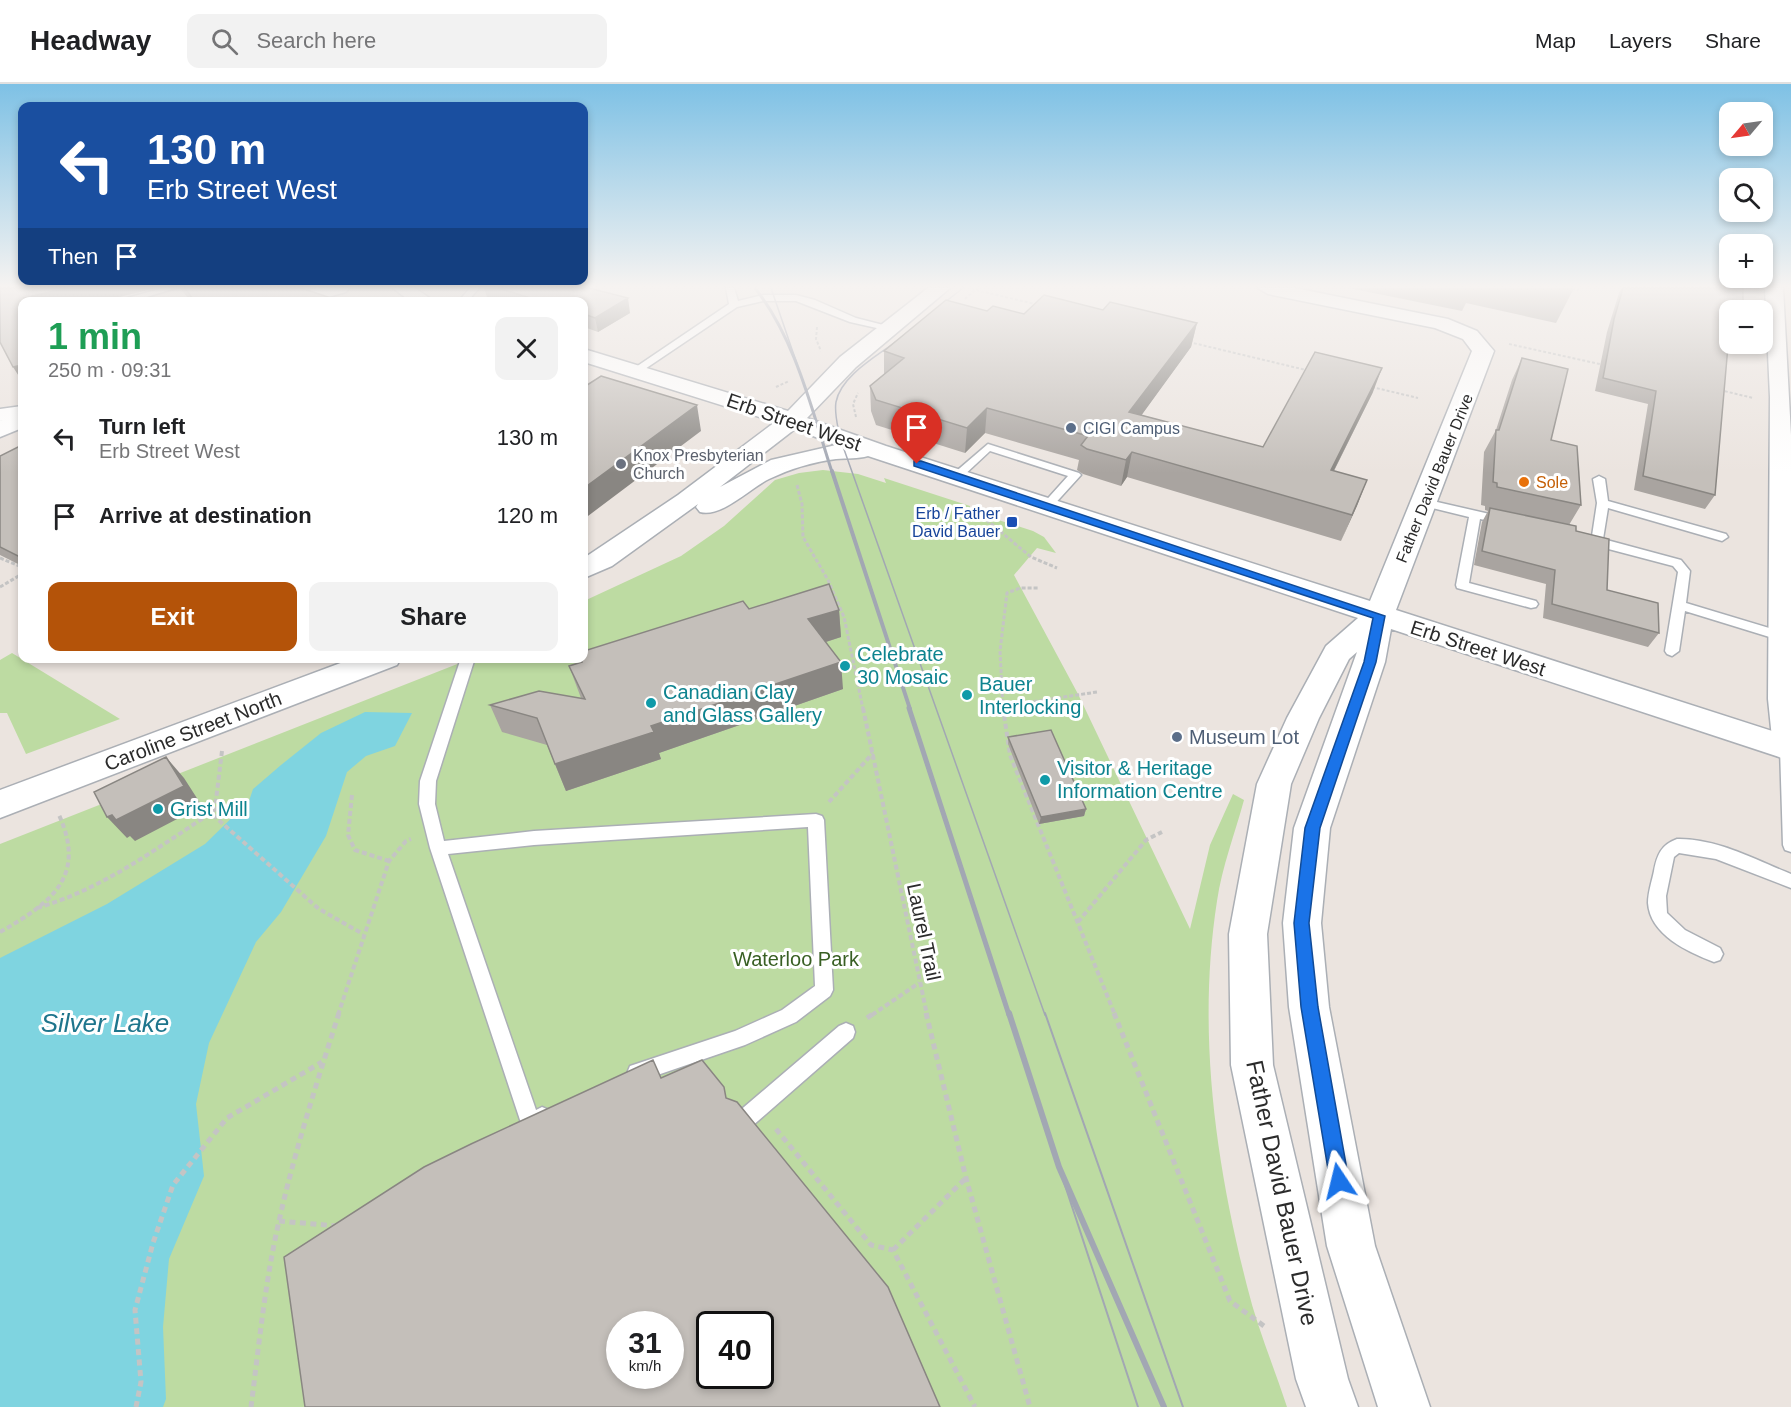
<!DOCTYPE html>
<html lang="en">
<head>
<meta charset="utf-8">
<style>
	body { margin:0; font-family:Helvetica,sans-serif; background:#f2f2f2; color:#202124; height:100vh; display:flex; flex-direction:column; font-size:22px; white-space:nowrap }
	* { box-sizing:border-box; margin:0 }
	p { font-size:20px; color:#757577 }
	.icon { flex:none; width:33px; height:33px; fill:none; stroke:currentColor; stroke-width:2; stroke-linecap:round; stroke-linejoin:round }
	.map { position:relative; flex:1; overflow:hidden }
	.sheet { position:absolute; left:18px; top:213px; width:570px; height:366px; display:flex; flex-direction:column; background:#fff; border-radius:12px; box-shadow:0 3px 9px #0003 }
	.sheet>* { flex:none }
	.banner { position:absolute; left:18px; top:18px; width:570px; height:183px; border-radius:12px; box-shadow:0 3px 9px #0003; background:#1a4fa0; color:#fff; overflow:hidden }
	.needle { width:39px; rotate:241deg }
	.fabs { position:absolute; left:1719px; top:18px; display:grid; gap:12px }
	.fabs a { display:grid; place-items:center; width:54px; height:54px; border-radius:12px; background:#fff; box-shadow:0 3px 9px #0003; font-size:30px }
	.speed { position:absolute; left:606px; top:1227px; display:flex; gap:12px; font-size:30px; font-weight:700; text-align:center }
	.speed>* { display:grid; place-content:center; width:78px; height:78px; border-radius:50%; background:#fff; box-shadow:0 3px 9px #0003; line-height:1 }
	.speed small { font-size:15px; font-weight:400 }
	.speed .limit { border:3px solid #111; border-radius:9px; background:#fff; color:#111 }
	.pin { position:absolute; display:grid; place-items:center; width:51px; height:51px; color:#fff; margin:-62px -26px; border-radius:50% 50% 50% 0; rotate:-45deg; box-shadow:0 0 6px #0007 }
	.pin .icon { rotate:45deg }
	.me { position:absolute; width:66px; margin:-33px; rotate:350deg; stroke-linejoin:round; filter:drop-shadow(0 0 4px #0008) }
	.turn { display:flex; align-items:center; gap:21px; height:126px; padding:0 30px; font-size:27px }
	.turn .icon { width:78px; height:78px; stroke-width:2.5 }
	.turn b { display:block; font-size:42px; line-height:51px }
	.then { display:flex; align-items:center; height:57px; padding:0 30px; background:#0003; gap:12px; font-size:22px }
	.round { display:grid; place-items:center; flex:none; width:63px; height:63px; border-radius:12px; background:#f2f2f2 }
	.head { display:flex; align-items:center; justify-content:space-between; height:102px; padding:0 30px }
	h1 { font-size:36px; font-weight:800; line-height:45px; color:#1e9e55 }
	.action { display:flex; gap:12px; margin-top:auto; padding:12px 30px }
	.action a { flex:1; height:69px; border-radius:12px; background:#b45309; color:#fff; font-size:24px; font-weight:800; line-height:69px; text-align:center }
	.action a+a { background:#f2f2f2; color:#202124 }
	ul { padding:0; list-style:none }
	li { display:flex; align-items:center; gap:18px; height:78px; padding:0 30px }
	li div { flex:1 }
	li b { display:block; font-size:22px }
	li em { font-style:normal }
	header { display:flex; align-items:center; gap:36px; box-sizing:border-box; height:84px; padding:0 30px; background:#fff; border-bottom:2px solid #e0e0e0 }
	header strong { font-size:28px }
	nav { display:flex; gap:33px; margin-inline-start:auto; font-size:21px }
	.search { width:420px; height:54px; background:#f2f2f2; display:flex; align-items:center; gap:15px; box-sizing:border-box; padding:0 21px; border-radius:12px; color:#757577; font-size:22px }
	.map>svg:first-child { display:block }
	.green { fill:#bddba2; fill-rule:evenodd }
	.water { fill:#7fd4e0 }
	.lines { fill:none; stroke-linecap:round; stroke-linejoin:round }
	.lane-casing { stroke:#abafb5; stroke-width:3 }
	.street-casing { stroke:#abafb5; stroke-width:3 }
	.secondary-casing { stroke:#abafb5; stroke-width:3 }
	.path-far3 { stroke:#c4c4c4; stroke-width:2; stroke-dasharray:3 2; stroke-linecap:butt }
	.path-far2 { stroke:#c4c4c4; stroke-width:3; stroke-dasharray:4 2; stroke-linecap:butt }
	.path-far1 { stroke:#c4c4c4; stroke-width:4; stroke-dasharray:5 3; stroke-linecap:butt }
	.path { stroke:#c4c4c4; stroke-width:5; stroke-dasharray:6 4.5; stroke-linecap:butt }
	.lane { fill:#fff; fill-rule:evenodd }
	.street { fill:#fff; fill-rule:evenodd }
	.secondary { fill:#fff; fill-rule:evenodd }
	.tram-far1 { stroke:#a2a7b3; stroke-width:1.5 }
	.tram { stroke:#a2a7b3; stroke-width:2 }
	.rail-far3 { stroke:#a2a7b3; stroke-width:3 }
	.rail-far2 { stroke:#a2a7b3; stroke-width:4 }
	.rail-far1 { stroke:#a2a7b3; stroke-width:5 }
	.rail { stroke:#a2a7b3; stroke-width:6 }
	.wall { fill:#a9a4a0 }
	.shaded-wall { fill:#898682 }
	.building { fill:#c4bfba; stroke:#898682; stroke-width:1.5; fill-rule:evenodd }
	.route { fill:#1a73e8; stroke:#114b97; stroke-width:1.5 }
	.service-dot { fill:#5c6f8a; stroke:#fff; stroke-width:2 }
	.worship-dot { fill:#6b7280; stroke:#fff; stroke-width:2 }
	.food-dot { fill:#e8710a; stroke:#fff; stroke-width:2 }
	.transit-dot { fill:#1a4fb4; stroke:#fff; stroke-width:2 }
	.culture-dot { fill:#0f9aa8; stroke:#fff; stroke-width:2 }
	.labels { text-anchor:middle; stroke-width:6; stroke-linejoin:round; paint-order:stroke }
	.far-service-label { font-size:16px; fill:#4e5e75; stroke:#fff; text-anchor:start }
	.far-worship-label { font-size:16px; fill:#5b616d; stroke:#fff; text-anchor:start }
	.far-street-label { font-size:16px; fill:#2b2b2b; stroke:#fff }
	.far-food-label { font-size:16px; fill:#c56008; stroke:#fff; text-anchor:start }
	.far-transit-label { font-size:16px; fill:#164399; stroke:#fff; text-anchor:end }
	.street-label { font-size:20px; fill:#2b2b2b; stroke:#fff }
	.culture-label { font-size:20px; fill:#0d838f; stroke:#fff; text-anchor:start }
	.service-label { font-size:20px; fill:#4e5e75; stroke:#fff; text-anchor:start }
	.park-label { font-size:20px; fill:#385f23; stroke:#fff }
	.near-street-label { font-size:24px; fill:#2b2b2b; stroke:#fff }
	.near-water-label { font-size:26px; font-style:italic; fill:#1e758c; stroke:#fff }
</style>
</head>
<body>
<header>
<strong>Headway</strong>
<div class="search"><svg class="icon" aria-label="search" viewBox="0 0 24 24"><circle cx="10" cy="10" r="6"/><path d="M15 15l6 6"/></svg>Search here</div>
<nav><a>Map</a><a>Layers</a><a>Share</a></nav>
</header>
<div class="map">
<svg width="1791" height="1323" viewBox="0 0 1791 1323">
	<rect width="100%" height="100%" fill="#ebe4df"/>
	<path class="green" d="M823 386 858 390 886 399 884 394 970 422V427L1033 447 1044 453 1056 469 1037 464 1014 491 1078 610 1190 845 1210 761 1233 710 1244 716C1235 749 1222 783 1217 817 1197 946 1215 1076 1247 1202 1257 1243 1274 1283 1287 1323H0V760L470 575 584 574V517L681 472 724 442 775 396 799 389ZM620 1240H670V1292H620ZM710 1240H760V1292H710Z
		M12 569 120 635 26 670 7 629H0V576Z"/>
	<path class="water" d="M365 628 412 629 395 662 366 672 347 688 326 752 281 828 256 858 209 959 196 1020 204 1092 169 1175 163 1243 166 1315 163 1323H0V874L107 820 205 760 249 717 253 705 281 681 321 649Z"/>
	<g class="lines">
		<g class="lane-casing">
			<path id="lane" d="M163 204H176L130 218H113Z
				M470 204H479L467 218H458Z
				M726 204H734L738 217 763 211H796L815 216 856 234 895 244 890 247 850 238 796 217H763L737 223 639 289H633V285L729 220Z
				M988 360 1079 389 1081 391 1051 424 1047 426 1041 422 1068 392 990 367 961 394H953V390Z
				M1599 392 1605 395 1608 417 1726 450 1728 453 1722 457 1608 424 1603 455 1681 476 1690 487 1686 519 1786 549 1788 552 1786 555H1776L1685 527 1679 567 1672 572 1667 570 1665 567 1678 488 1673 482 1578 457 1576 454 1582 450 1592 452 1597 419 1593 395Z
				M1424 415 1507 434V440L1480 435 1469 499 1536 517 1538 520 1536 523 1531 524 1457 504 1456 501 1469 433 1420 421V417Z
				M461 574H475L436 697 435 720 444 757 534 747 816 730 822 732 824 736 833 906 830 912 796 938 745 961 637 998 630 996 627 989 630 982 735 947 782 926 815 902 808 743 534 761 448 770 536 1026 542 1023 549 1026 552 1033 549 1040 530 1048 523 1045 430 764 419 720 420 697Z
				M1788 658 1791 659V768L1785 766 1783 761 1780 664Z
				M1677 755C1716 754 1756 776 1791 790V804L1716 775 1679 769 1674 773 1666 812 1667 829 1685 846 1720 864 1723 870 1720 876 1714 878C1688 868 1650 851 1648 819 1648 808 1652 797 1654 787 1657 771 1661 761 1677 755Z
				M846 939 853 942 855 948 853 954 751 1043 744 1046 737 1043 734 1036 737 1029 839 942Z"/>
		</g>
		<g class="street-casing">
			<path id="street" d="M1765 204H1783L1791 351V674L1777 672 1773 664 1768 615 1770 313Z
				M22 322V334L0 337V325Z"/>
		</g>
		<g class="secondary-casing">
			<path id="secondary" d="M317 204H349L346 208 310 218H276L278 214Z
				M393 204H415L435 218H411Z
				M928 204H950L856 283 807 334 886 362 1370 517 1472 267 1463 255 1435 244 1268 210 1258 204H1295L1448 235 1477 247 1494 267 1396 526 1791 653V677L1391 545 1385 578 1330 744 1321 839 1329 923 1375 1162 1430 1323H1378L1327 1162 1289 923 1283 839 1294 744 1357 568 1349 575 1319 634 1291 700 1267 850 1273 981 1348 1295 1358 1323H1306L1296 1295 1231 981 1229 850 1257 700 1287 634 1326 562 1358 534 868 372C858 375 847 374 836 375 812 378 790 385 769 395 749 405 721 434 700 428L696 423 698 420 612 482 584 494V474L678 411 775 338 584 278V265L788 327 840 273ZM795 345 836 361 771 376 720 403Z
				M22 328V344L0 353V337Z
				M354 574H401L397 581 0 734V706Z"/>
		</g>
		<path class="path-far3" d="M1567 204 1579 206
			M976 206 1039 221
			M965 215 977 204
			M817 243 816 255 821 267
			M1189 258 1310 287
			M1509 260 1604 281
			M776 303 789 297
			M1372 303 1418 314
			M1720 306 1753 314
			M856 333 853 320 858 309"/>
		<path class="path-far2" d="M797 401 802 420 803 453 828 496 844 533 863 625
			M977 428 1031 473 1057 484
			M0 474 22 483
			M0 503 22 490
			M1004 622 1097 608
			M1003 625 1000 567 1007 509 1020 504H1038"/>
		<path class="path-far1" d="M863 624 927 931
			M1003 624 1010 671 1115 931
			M222 667 214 732 319 825 363 850
			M352 711 348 751 355 766 389 777
			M829 718 873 669
			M37 824C103 805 157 764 214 727
			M1078 838 1146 756 1162 748
			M0 848C51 819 87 793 59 731
			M338 931 389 777 406 757 411 755
			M872 931 919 899"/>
		<path class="path" d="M926 929 966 1094 1030 1323
			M1114 929 1230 1217 1264 1242
			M867 934 874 929
			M776 1045 871 1161 893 1166 975 1323
			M279 1137 337 1142
			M893 1166 966 1094
			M136 1323 141 1298 135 1226 153 1159 173 1101 227 1034 322 978
			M251 1323C259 1261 265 1198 279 1137 295 1066 317 998 339 929"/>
		<use href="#lane" class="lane"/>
		<use href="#street" class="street"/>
		<use href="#secondary" class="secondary"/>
		<path class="tram-far1" d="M771 204 797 280
			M935 226 963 204
			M898 256C879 271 841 291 836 318 834 330 838 342 840 354L1045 931"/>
		<path class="tram" d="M1045 929 1183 1323
			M1059 1083 1138 1323"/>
		<path class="rail-far3" d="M755 204C796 256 812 327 832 388"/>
		<path class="rail-far2" d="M832 387 910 625"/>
		<path class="rail-far1" d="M909 624 1009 931"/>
		<path class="rail" d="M1009 929 1059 1083 1164 1323"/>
	</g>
	<path class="wall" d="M180 204H301L343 218H191Z
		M484 204H594L595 205 630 229 598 248 584 243V218H502L487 213Z
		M1349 204H1574L1556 239 1466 219 1462 227Z
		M1622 204H1743V220L1739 226H1730V246L1728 249 1715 411 1705 425 1634 406 1648 320 1595 307 1607 248 1619 209Z
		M1103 226 1197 239 1191 263 1141 331 1263 363 1373 308 1334 387 1367 396 1341 457 1127 393 1121 402 1083 390 1077 386 1079 376 985 349 965 369 876 341 871 327 870 302 884 290V267L987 227 1024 230Z
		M1522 274 1551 356 1581 421 1569 441 1576 447 1607 506 1659 549 1648 563 1543 534 1546 500 1474 481 1482 438 1488 427 1485 426V422L1481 421 1484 368 1496 346 1512 296Z
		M22 361V482L0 471V372Z
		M749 525 839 526 841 553 826 558 843 605 659 669 661 675 566 707 547 661 502 648 490 621 581 614 569 582 580 578 579 574H584Z
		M1008 653 1086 725 1084 732 1039 740 1008 660Z"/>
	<path class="shaded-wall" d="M67 204H156L99 218H26L24 214Z
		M628 214 630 229 598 248 595 234Z
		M1197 239 1191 263 1125 354 1129 328Z
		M22 281V297L13 283Z
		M1382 284 1373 308 1321 412 1331 386Z
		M697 321 701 347 584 435V404Z
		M987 324 985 349 965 369 967 344Z
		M1132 368 1127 393 1121 402 1126 376Z
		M1367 396 1357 422 1341 457 1352 431Z
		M839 526 841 553 810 563 808 535Z
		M841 578 843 605 659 669 661 675 566 707 555 680 651 642Z
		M166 673 184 694 202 722 135 757 130 752 127 754 107 733Z
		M1086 725 1084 732 1039 740 1041 733Z"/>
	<path class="building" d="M0 204H68L24 214 26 217 21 218 22 221V281L13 283 0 258Z
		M185 204H301L343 218H195Z
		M498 204H589L628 214 595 234 584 230V218H543Z
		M1623 204H1743V220L1734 218V226H1730V239L1715 411 1643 392 1656 307 1603 294 1614 235Z
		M1044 211 1103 226 1110 218 1197 239 1129 328 1263 363 1315 268 1382 284 1331 386 1367 396 1352 431 1132 368 1126 376 1087 365 1081 361 1088 352 987 324 967 344 876 316 870 302 904 274 884 267 946 216 987 227 993 222 1024 230Z
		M1522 274 1568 285 1551 356 1577 362 1581 421 1497 403V399L1493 398 1496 346H1499Z
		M601 292 697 321 584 404V303Z
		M22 361V474L0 463V372Z
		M1490 424 1576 442V447L1609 455 1607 506 1658 519 1659 549 1552 520 1555 486 1482 467Z
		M829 500 839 526 808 535 841 578 651 642 654 648 555 680 537 634 490 621 539 607 585 615 569 582 582 578 580 574H584V567L743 517 749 525Z
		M1051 646 1086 725 1041 733 1008 653Z
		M166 673 184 702 116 736 112 731 107 733 94 708Z
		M653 976 661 994 702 976 724 1003 726 1014 737 1018 888 1203 940 1323H305L284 1173 424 1083 471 1060ZM620 1240H670V1292H620ZM710 1240H760V1292H710Z"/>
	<linearGradient id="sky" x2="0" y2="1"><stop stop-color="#7ec1e5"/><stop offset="0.52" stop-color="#f6f3f1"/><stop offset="1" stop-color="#f6f3f1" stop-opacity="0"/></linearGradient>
	<rect width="1791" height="389" fill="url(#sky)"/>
	<path class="route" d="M914 377H921L1385 532 1376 578 1320 744 1309 839 1318 923 1349 1097 1346 1104 1339 1106 1332 1104 1330 1097 1301 923 1294 839 1305 744 1364 578 1373 534 914 382Z"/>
	<g class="service-dot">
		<circle cx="1071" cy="344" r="6"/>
		<circle cx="1177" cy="653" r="6"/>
	</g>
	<circle class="worship-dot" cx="621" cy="380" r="6"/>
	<circle class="food-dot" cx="1524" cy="398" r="6"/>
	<rect class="transit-dot" x="1006" y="432" width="12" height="12" rx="3"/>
	<g class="culture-dot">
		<circle cx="845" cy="582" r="6"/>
		<circle cx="967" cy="611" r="6"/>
		<circle cx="651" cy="619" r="6"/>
		<circle cx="1045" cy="696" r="6"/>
		<circle cx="158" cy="725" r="6"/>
	</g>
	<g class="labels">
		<g class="far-service-label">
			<text x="1083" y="350">CIGI Campus</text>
		</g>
		<g class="far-worship-label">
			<text x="633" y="377">Knox Presbyterian<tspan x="633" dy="18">Church</tspan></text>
		</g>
		<g class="far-street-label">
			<text transform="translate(1434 394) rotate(-68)" y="6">Father David Bauer Drive</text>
		</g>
		<g class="far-food-label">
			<text x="1536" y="404">Sole</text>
		</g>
		<g class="far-transit-label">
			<text x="1000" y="435">Erb / Father<tspan x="1000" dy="18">David Bauer</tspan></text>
		</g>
		<g class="street-label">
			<text transform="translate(794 338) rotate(19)" y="7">Erb Street West</text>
			<text transform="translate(1478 564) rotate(18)" y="7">Erb Street West</text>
			<text transform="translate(193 647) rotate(-21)" y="7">Caroline Street North</text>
			<text transform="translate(924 848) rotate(78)" y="7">Laurel Trail</text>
		</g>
		<g class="culture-label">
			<text x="857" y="577">Celebrate<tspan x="857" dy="23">30 Mosaic</tspan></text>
			<text x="979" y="607">Bauer<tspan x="979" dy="23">Interlocking</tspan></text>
			<text x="663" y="615">Canadian Clay<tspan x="663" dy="23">and Glass Gallery</tspan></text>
			<text x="1057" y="691">Visitor &amp; Heritage<tspan x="1057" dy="23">Information Centre</tspan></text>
			<text x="170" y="732">Grist Mill</text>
		</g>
		<g class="service-label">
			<text x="1189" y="660">Museum Lot</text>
		</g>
		<g class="park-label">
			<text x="796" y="882">Waterloo Park</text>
		</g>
		<g class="near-street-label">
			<text transform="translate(1282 1109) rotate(78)" y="8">Father David Bauer Drive</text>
		</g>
		<g class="near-water-label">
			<text x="105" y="948">Silver Lake</text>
		</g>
	</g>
</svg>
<div class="fabs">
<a><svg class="needle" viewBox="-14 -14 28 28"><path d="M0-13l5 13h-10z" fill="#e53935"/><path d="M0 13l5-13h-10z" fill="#757577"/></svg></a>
<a><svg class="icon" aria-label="search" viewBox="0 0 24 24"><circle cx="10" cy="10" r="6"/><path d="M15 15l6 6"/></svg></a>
<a>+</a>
<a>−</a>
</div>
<div class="speed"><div>31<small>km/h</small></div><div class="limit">40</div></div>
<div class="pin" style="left:917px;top:380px;background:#d93025"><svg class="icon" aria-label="arrive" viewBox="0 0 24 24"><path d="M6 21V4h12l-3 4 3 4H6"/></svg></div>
<svg class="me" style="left:1339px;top:1097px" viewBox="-20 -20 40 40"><path d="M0-17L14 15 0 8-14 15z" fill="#1a73e8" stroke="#fff" stroke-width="4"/></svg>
<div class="banner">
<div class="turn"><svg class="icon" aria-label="left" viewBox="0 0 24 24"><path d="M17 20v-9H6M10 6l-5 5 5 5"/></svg><div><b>130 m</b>Erb Street West</div></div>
<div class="then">Then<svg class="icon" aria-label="arrive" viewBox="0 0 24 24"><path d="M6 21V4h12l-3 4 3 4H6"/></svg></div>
</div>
<section class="sheet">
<div class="head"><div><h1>1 min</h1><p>250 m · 09:31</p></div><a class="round"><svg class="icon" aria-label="close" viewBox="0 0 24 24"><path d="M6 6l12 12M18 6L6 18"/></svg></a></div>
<ul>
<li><svg class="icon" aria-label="left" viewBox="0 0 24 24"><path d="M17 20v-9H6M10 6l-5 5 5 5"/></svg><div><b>Turn left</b><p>Erb Street West</p></div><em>130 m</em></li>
<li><svg class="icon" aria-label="arrive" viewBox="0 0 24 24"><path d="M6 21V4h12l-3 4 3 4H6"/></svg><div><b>Arrive at destination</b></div><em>120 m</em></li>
</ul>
<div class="action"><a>Exit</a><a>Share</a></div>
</section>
</div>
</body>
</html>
